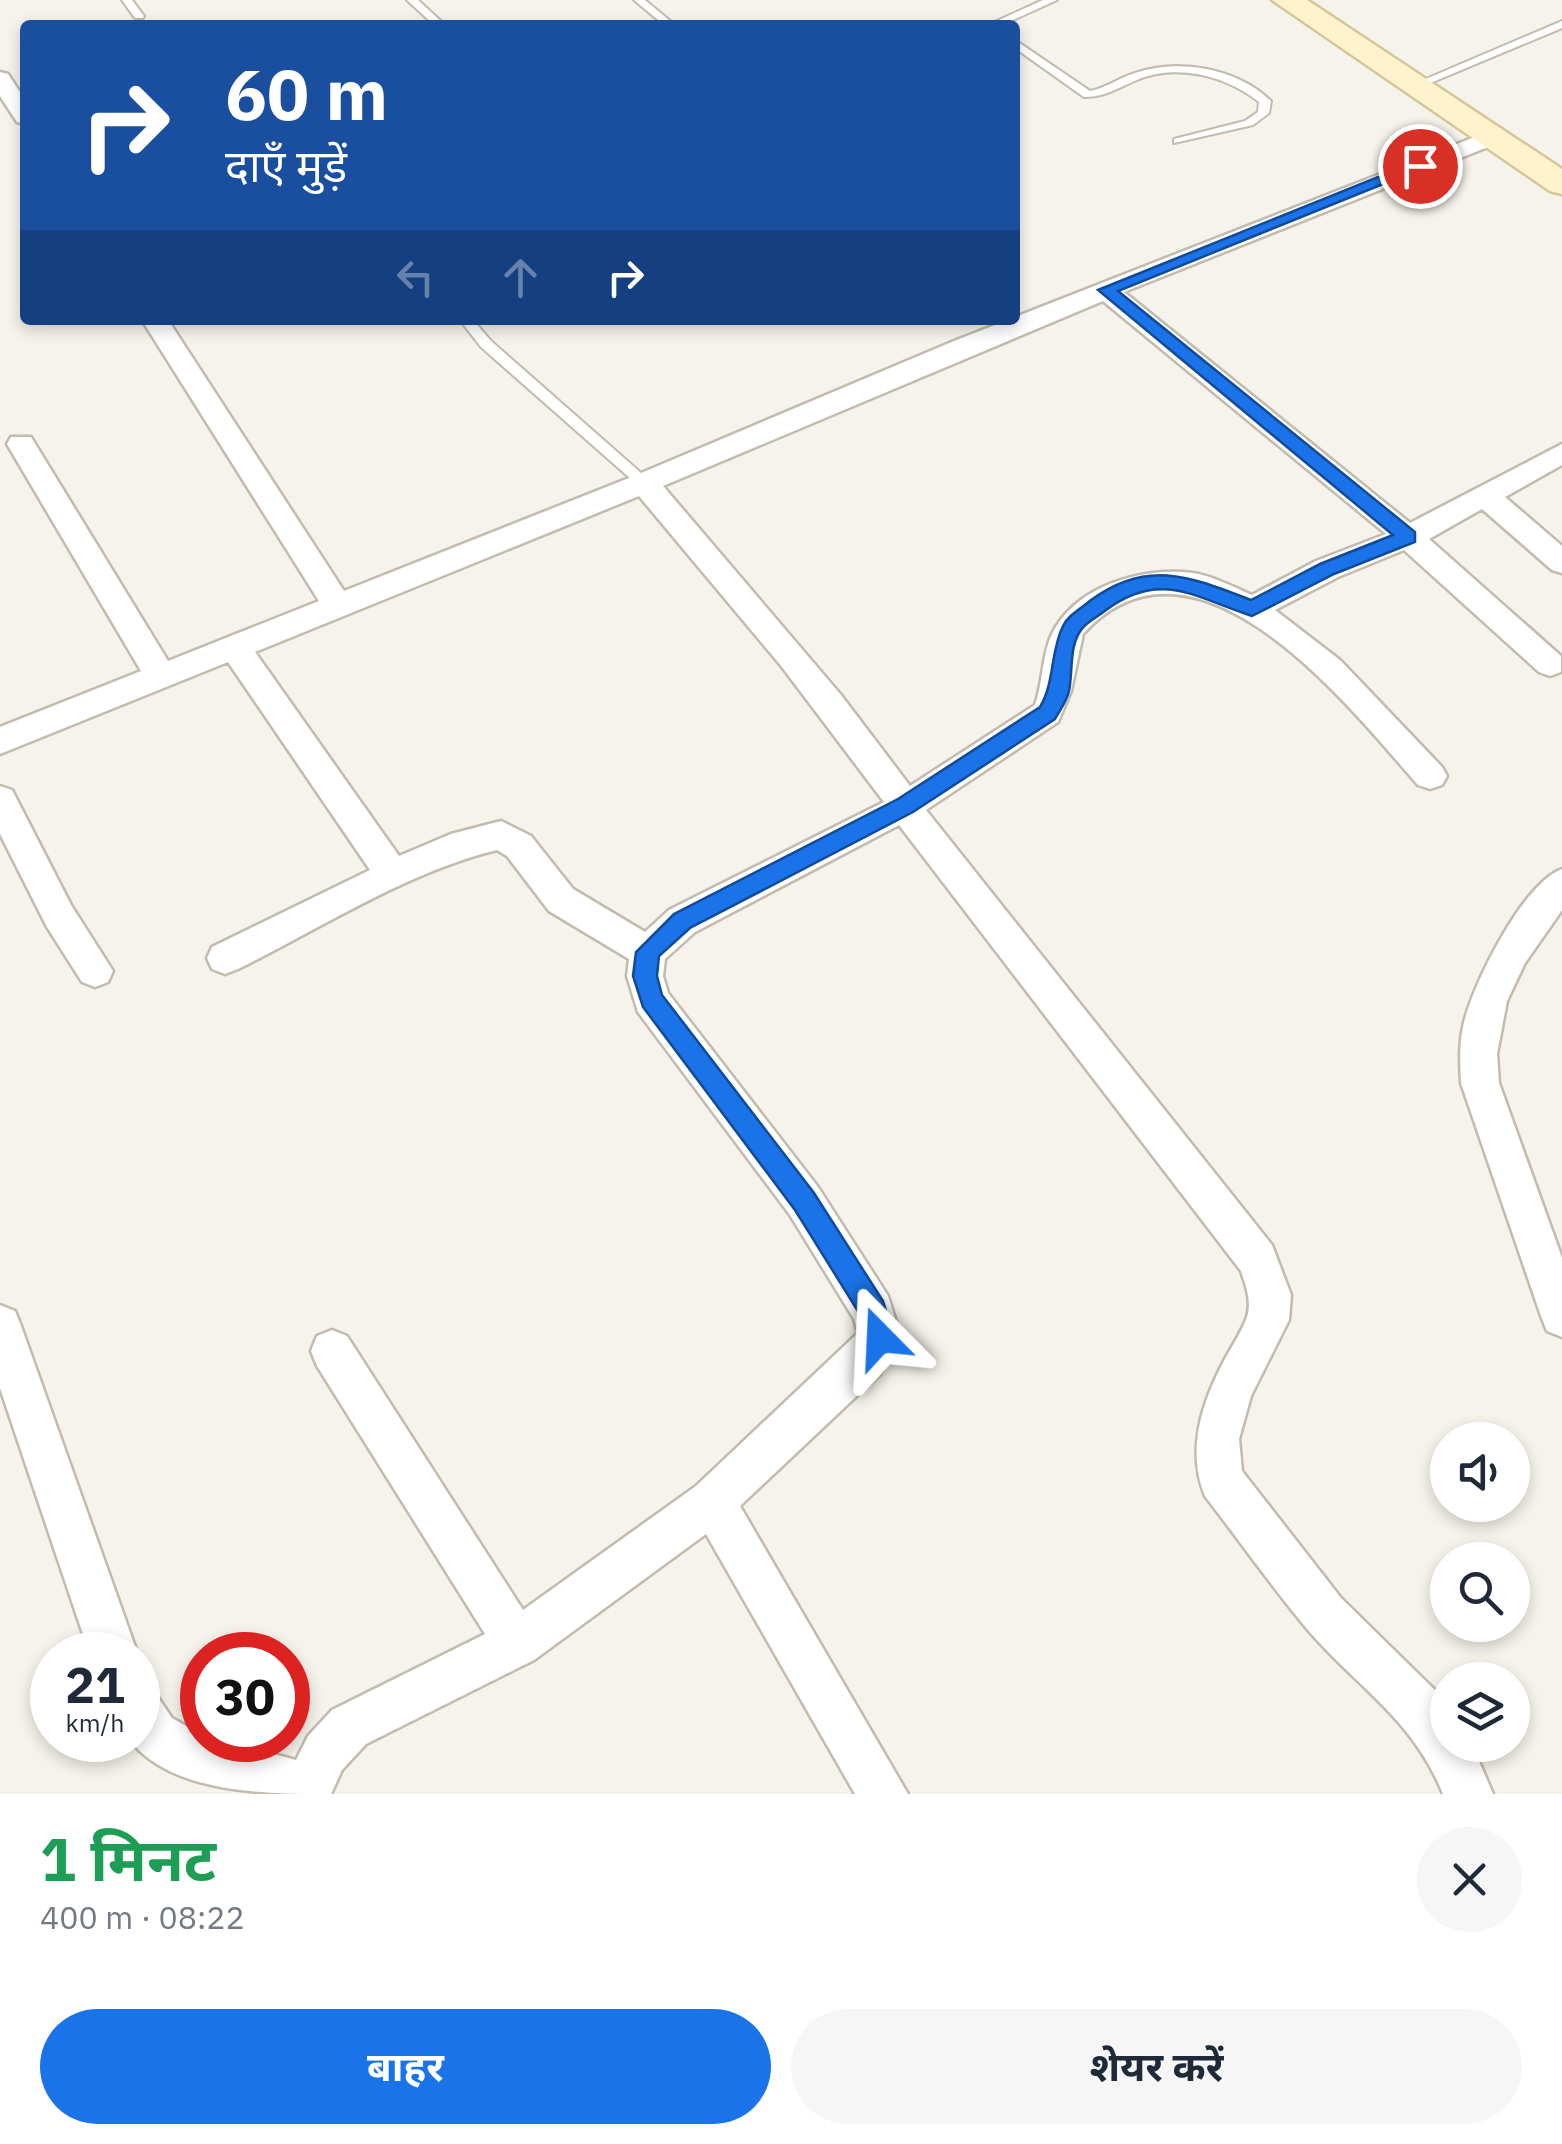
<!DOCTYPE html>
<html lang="hi">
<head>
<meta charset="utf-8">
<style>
	body { margin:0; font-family:"IBM Plex Sans","Noto Sans Devanagari",sans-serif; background:#f6f6f7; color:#1f2937; height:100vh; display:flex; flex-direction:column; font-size:38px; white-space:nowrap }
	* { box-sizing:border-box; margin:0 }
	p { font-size:32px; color:#747a83 }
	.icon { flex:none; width:55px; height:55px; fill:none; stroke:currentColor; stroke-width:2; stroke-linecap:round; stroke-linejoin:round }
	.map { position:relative; height:1794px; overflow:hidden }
	.drawer { display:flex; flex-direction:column; background:#fff; flex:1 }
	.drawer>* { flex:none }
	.hud { position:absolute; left:20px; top:20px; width:1000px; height:305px; border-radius:10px; box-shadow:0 5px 15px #0003; background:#1a4fa0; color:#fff; overflow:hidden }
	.fabs { position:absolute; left:1430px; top:1422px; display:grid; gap:20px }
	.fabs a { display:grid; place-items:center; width:100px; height:100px; border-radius:50%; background:#fff; box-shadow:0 5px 15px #0003; font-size:50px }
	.speed { position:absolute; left:30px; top:1632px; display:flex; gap:20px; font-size:50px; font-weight:700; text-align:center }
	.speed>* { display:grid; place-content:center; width:130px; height:130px; border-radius:50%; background:#fff; box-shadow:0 5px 15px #0003; line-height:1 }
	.speed small { font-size:25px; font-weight:400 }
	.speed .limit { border:15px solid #d22; background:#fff; color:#111 }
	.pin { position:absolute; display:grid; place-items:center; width:85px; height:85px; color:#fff; margin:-42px; border:5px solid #fff; border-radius:50%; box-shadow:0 2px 10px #0007 }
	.me { position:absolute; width:110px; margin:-55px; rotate:339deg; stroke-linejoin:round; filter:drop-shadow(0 0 8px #0008) }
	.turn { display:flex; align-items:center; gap:35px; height:210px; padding:0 40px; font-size:45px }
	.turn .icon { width:130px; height:130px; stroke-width:2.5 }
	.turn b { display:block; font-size:70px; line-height:85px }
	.lanes { display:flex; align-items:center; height:95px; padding:0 40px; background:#0003; justify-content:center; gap:50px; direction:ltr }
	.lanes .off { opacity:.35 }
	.round { display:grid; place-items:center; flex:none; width:105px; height:105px; border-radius:52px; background:#f6f6f7 }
	.headline { display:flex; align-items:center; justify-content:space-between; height:170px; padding:0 40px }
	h1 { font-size:60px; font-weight:700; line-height:75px; color:#1e9e55 }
	.primary-button { display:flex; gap:20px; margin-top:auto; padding:20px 40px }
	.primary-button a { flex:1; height:115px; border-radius:60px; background:#1a73e8; color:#fff; font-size:40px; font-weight:700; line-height:115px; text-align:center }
	.primary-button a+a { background:#f6f6f7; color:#1f2937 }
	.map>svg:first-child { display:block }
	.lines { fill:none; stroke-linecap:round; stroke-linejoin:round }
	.lane-casing { stroke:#c2bbae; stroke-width:4 }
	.street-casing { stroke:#c2bbae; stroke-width:5 }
	.secondary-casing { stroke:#d6c79b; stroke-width:5 }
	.lane { fill:#fff; fill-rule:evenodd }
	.street { fill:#fff; fill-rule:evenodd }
	.secondary { fill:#fff3cd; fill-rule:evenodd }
	.route { fill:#1a73e8; stroke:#114b97; stroke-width:2.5 }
</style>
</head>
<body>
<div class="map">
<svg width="1562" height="1794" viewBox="0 0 1562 1794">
	<rect width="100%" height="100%" fill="#f6f3ec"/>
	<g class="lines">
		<g class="lane-casing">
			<path id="lane" d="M122 0H132L144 16 143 18H135Z
				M407 0H418L445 25H434Z
				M634 0H645L675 25H664Z
				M1043 0H1057L1002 25H988Z
				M1562 21V28L1416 89 1407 87Z
				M1015 40 1090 91C1106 88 1119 78 1135 73 1179 58 1237 68 1271 101L1269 113 1253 125 1174 143V139L1245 121 1258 112 1259 102C1226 76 1177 63 1137 80 1119 87 1104 98 1084 97L1015 48Z
				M460 320H473L491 341 649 480V486H639L481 347Z"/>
		</g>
		<g class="street-casing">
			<path id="street" d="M0 72 8 74 25 100V124L17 122 0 96Z
				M1490 131 1498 133 1501 138 1498 143 1124 292 1410 523 1562 444V465L1505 497 1562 546V573L1552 570 1482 509 1429 539 1561 656V672L1550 676 1539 672 1404 550 1338 577 1275 610 1340 660 1442 767 1447 776 1442 785 1430 789 1418 785C1348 705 1195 510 1083 634L1071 691 1058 722 926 810 1272 1245 1291 1295 1289 1320 1251 1396 1239 1439 1242 1471 1341 1598 1447 1702 1448 1745H1472L1493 1794H1443C1413 1719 1358 1688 1308 1630 1272 1587 1239 1540 1205 1496 1186 1450 1202 1402 1225 1359 1232 1346 1242 1331 1247 1317 1252 1301 1246 1286 1241 1271L899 825 695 932 665 959 663 976 668 993 818 1187 888 1296 901 1338 880 1374 740 1506 908 1794H855L706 1534 534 1660 366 1744 342 1770 331 1794C268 1794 171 1794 130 1740H138V1686L155 1693 172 1718 202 1735V1740H221L296 1760 308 1736 332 1710 485 1634 317 1366 311 1351 317 1336 332 1330 347 1336 523 1610 696 1486 858 1333 854 1319 790 1215 638 1012 627 976 629 959 549 911 507 856 497 850C409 871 319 929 238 969L225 974 212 969 207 958 212 947 370 870 228 662 0 754V727L141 671 7 444 11 437H31L168 661 319 601 142 320H168L344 591 634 476 954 341ZM1103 301 1386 534 1316 561 1252 595C1233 587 1213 576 1193 573 1143 566 1074 586 1051 636 1042 657 1043 682 1035 705L910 786 841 695 663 486ZM639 496 782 667 884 802 669 910 645 932 573 889 531 836 501 821 451 834 399 856 255 652Z
				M0 786 12 790 71 905 113 971 108 982 95 987 82 982 47 927 0 834Z
				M1562 869V910L1525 963 1507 1001 1497 1054 1499 1083 1562 1258V1337L1547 1331 1541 1316 1461 1083C1460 1064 1459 1046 1463 1027 1471 987 1523 883 1562 869Z
				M0 1305 15 1311 21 1326 138 1655H90L0 1388Z"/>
		</g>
		<g class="secondary-casing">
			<path id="secondary" d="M1272 0H1307L1562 169V194L1550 191Z"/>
		</g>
		<use href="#lane" class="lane"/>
		<use href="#street" class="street"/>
		<use href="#secondary" class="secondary"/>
	</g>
	<path class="route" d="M1415 162 1428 166 1118 291 1415 532V542L1334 574 1252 616C1196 598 1161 569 1106 610 1099 616 1086 622 1081 630 1069 646 1073 672 1069 691 1067 701 1060 710 1055 719L913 812 690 928 659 956 657 976 662 995 814 1193 883 1301 894 1338 890 1348 880 1352 870 1348 861 1316 795 1210 643 1007 633 976 636 952 674 914 898 799 1040 707C1055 682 1050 652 1063 626 1068 615 1082 608 1091 600 1148 558 1191 577 1251 600L1320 564 1393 535 1098 290Z"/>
</svg>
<div class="fabs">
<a><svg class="icon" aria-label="sound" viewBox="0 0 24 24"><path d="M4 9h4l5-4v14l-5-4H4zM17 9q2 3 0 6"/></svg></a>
<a><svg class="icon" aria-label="search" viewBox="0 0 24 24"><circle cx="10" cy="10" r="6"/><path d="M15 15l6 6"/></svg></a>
<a><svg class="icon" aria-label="layers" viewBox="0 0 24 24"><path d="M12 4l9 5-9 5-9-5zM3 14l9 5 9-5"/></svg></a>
</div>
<div class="speed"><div>21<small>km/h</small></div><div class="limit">30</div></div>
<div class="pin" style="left:1420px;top:166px;background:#d93025"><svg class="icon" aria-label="arrive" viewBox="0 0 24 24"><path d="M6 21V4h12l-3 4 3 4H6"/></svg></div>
<svg class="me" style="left:880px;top:1338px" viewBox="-20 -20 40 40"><path d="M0-17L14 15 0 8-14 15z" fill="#1a73e8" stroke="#fff" stroke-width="4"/></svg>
<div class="hud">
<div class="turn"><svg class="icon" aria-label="right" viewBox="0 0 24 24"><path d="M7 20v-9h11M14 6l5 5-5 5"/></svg><div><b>60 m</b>दाएँ मुड़ें</div></div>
<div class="lanes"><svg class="icon off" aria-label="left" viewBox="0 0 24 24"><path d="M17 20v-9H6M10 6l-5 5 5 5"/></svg><svg class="icon off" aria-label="ahead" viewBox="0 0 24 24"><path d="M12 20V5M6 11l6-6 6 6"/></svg><svg class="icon" aria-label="right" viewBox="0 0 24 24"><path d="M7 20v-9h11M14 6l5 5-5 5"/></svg></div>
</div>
</div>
<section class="drawer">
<div class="headline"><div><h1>1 मिनट</h1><p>400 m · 08:22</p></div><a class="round"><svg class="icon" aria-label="close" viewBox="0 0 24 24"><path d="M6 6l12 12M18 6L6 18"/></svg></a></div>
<div class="primary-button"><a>बाहर</a><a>शेयर करें</a></div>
</section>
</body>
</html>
